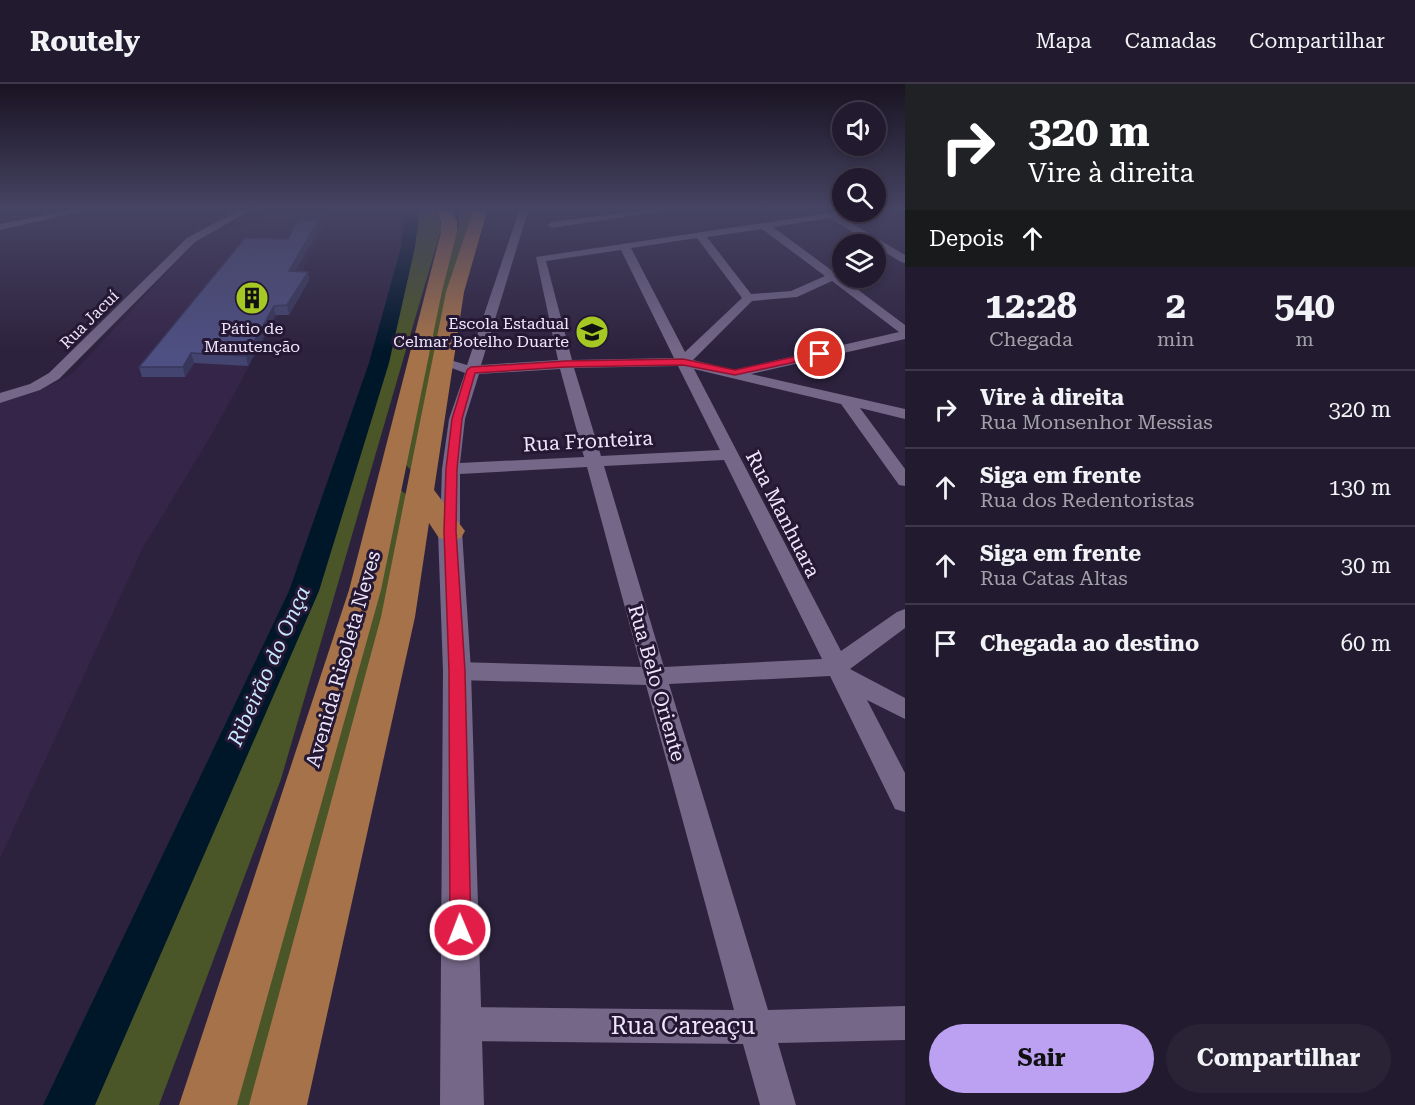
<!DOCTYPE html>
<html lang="pt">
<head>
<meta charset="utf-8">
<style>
	body { margin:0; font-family:"Roboto Serif",serif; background:#2a2336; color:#f1f3f6; height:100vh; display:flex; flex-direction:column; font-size:22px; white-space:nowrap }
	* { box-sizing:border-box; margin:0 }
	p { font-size:20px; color:#a2a1aa }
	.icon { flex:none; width:33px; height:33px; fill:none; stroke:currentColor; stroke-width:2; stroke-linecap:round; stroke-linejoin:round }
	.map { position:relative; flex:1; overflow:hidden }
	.sheet { display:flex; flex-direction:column; background:#221a2e; width:510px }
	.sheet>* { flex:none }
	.hud { background:#202124; color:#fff; overflow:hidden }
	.fabs { position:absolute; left:832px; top:18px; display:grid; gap:12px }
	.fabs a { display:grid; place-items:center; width:54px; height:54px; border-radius:50%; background:#221a2e; box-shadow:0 3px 9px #0003,0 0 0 2px #3f384a; font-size:30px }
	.pin { position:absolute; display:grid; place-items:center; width:51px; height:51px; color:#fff; margin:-26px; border:3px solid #fff; border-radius:50%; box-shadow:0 2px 6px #0007 }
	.me { position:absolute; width:66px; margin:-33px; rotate:359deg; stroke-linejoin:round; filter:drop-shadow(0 0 4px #0008) }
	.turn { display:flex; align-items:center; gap:21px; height:126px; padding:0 24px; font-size:27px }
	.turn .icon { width:78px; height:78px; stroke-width:2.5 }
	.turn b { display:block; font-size:42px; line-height:51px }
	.then { display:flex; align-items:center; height:57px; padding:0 24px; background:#0003; gap:12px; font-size:22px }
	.eta { display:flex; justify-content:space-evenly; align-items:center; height:102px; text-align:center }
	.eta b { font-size:36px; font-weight:700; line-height:42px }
	.cta { display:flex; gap:12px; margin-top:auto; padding:12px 24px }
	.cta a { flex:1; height:69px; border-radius:36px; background:#bca0f2; color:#111; font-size:24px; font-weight:700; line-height:69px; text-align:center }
	.cta a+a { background:#2a2336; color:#f1f3f6 }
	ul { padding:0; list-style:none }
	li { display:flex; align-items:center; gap:18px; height:78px; padding:0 24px; border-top:2px solid #3f384a }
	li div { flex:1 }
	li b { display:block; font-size:22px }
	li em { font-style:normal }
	header { display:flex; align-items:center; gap:36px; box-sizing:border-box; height:84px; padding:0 30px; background:#221a2e; border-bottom:2px solid #3f384a }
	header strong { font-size:28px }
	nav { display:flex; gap:33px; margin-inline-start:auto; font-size:21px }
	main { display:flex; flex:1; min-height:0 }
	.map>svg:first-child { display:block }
	.built { fill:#352649 }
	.green { fill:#4a5627 }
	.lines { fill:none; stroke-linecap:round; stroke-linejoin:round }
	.river { fill:#00172a; fill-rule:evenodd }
	.minor { fill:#746788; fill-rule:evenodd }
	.tertiary { fill:#746788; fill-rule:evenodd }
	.trunk { fill:#a67249; fill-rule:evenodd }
	.wall { fill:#434470 }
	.shaded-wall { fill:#37375b }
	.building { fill:#4e4f82; stroke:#37375b; stroke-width:1.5 }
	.route { fill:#e11d48; stroke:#92132f; stroke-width:1.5 }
	.labels { text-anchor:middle; stroke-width:6; stroke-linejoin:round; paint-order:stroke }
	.far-street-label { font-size:16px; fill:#eee7fb; stroke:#241834 }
	.far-poi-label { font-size:16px; fill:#eee7fb; stroke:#241834; text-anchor:end }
	.street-label { font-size:20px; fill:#eee7fb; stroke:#241834 }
	.water-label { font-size:21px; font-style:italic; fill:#c9e7ff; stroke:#241834 }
	.near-street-label { font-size:24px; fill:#eee7fb; stroke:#241834 }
</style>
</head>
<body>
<header>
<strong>Routely</strong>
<nav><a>Mapa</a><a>Camadas</a><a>Compartilhar</a></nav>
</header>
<main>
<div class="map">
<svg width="905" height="1021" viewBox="0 0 905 1021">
	<rect width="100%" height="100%" fill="#2d223e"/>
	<path class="built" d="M273 124H331L323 148 213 348 142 465 0 774V316L56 299 74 288 191 163 213 147 239 143Z"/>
	<path class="green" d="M416 124H434L442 142 281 695 159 1021H80L301 527 391 248 415 142Z
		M461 124H474L446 213 414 389 406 381 447 177 458 144Z
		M400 406 409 412 381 554 253 1021H233Z"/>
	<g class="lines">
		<path class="river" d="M406 124H420L415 163 389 279 319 507 95 1021H43L289 507 369 279 401 163Z"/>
		<path class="minor" d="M81 124H97L0 146V140Z
			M243 124H254L195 158 59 295 40 306 0 319V309L30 300 49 289 187 154Z
			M520 124H529L481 281 558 276 536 173 843 127 857 128 841 133 905 171V179L901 178 830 134 773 143 834 188 843 185 841 193 905 241V255L751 290 905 325V335L860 324 905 385V402L899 401 841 320 694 285 841 567 897 528 905 525V544L850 585 905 614V635L867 616 905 689V728L895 725 830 592 669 600 768 926 905 922V956L778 959 796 1021H760L743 960 462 957 450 952 445 940 450 928 462 923 734 926 646 601 457 596 449 593 445 587 449 581 457 578 641 583 587 383 460 390V447L450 453 440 447 442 385 449 335 465 289 436 278 443 274 467 281ZM762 145 825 192 791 207 751 210 707 153ZM697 154 742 214 685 268 631 164ZM621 166 674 274 572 276 546 177ZM832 197 899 248 734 286 693 276 752 217 797 213ZM678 282 720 366 601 372 574 284ZM560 285 584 373 460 379 465 335 479 290ZM724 376 822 575 664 583 604 382Z
			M661 124H683L552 144 547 141 552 138Z
			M876 124H884L876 127Z
			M899 124H905V127L901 126Z"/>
		<path class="tertiary" d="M450 440 458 442 462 447 471 587 484 1021H440L443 587 438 447 442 442Z"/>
		<path class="trunk" d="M436 124H450L457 137V148L442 207 381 506 237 1021H179L349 506 441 148V137Z
			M474 124H488L464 208 434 406 465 447 461 454 450 456 439 454 429 439 415 533 307 1021H249L381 533 446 208Z"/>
	</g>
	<path class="wall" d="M319 145 295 187 308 188 309 196 289 231H275L248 282 194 279 185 293H142L139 283 288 155Z"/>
	<path class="shaded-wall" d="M318 137 319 145 290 196 289 187Z
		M308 188 309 196 289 231 287 221Z
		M274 222 275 231 248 282 246 272Z
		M191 269 194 279 185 293 183 283Z"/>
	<path class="building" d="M298 136 318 137 289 187 308 188 287 221 274 222 246 272 191 269 183 283H139L245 154 288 155Z"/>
	<linearGradient id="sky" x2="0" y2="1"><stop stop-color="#191322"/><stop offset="0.47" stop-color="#464463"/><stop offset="1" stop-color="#464463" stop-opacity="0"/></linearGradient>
	<rect width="905" height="266" fill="url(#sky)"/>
	<path class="route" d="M820 267 824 270 823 272 735 291 683 281 566 283 475 289 462 335 457 385 456 447 465 587 471 846 468 853 460 856 453 853 450 846 449 587 444 447 446 385 452 335 467 286 471 283 566 277 683 275 735 286Z"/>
	<defs>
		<g id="building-disc" transform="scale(1.725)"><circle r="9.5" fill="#a5c823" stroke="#241834"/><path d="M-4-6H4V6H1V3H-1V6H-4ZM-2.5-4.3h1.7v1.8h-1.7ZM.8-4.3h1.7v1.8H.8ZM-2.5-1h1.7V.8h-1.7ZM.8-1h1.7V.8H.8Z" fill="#111"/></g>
		<g id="school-disc" transform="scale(1.725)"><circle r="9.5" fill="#a5c823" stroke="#241834"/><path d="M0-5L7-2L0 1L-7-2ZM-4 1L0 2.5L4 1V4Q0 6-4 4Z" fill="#111"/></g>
	</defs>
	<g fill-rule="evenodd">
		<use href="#building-disc" x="252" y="214"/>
		<use href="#school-disc" x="592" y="248"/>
	</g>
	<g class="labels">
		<g class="far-street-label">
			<text transform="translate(89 235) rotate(-45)" y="6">Rua Jacuí</text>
		</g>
		<g class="far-poi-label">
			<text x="569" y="245">Escola Estadual<tspan x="569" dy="18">Celmar Botelho Duarte</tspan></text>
			<text x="252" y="250" text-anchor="middle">Pátio de<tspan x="252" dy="18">Manutenção</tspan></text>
		</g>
		<g class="street-label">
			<text transform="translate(588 357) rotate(-3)" y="7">Rua Fronteira</text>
			<text transform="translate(783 430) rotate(63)" y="7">Rua Manhuara</text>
			<text transform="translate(343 575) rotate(-74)" y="7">Avenida Risoleta Neves</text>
			<text transform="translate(657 599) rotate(74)" y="7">Rua Belo Oriente</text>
		</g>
		<g class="water-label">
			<text transform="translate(269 582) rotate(-66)" y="7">Ribeirão do Onça</text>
		</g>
		<g class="near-street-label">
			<text x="683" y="950">Rua Careaçu</text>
		</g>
	</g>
</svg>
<div class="fabs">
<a><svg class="icon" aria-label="sound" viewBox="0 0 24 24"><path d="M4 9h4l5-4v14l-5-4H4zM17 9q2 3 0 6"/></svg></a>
<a><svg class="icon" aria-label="search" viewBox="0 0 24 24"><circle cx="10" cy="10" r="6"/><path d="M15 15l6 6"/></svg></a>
<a><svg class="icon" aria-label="layers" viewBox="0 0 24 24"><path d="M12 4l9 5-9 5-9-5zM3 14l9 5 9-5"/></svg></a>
</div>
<div class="pin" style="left:820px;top:270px;background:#d93025"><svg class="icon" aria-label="arrive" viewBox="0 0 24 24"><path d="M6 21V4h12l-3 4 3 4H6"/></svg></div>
<svg class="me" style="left:460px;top:846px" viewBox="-20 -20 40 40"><circle r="17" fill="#e11d48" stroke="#fff" stroke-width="3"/><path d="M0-11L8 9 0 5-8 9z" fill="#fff"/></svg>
</div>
<section class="sheet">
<div class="hud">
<div class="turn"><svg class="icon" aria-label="right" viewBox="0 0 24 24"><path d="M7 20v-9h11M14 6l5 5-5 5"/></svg><div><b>320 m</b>Vire à direita</div></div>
<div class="then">Depois<svg class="icon" aria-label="ahead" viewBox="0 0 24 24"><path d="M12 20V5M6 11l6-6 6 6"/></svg></div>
</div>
<div class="eta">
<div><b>12:28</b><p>Chegada</p></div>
<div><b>2</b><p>min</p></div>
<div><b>540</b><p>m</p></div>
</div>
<ul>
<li><svg class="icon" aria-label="right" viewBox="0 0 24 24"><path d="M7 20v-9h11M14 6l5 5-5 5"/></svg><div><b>Vire à direita</b><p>Rua Monsenhor Messias</p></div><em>320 m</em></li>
<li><svg class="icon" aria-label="ahead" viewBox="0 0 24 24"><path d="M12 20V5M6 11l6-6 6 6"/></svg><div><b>Siga em frente</b><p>Rua dos Redentoristas</p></div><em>130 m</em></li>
<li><svg class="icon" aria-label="ahead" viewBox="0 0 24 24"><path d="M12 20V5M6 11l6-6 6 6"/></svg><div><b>Siga em frente</b><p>Rua Catas Altas</p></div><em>30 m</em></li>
<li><svg class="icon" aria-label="arrive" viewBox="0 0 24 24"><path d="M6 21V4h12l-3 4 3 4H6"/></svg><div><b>Chegada ao destino</b></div><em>60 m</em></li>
</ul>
<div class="cta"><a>Sair</a><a>Compartilhar</a></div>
</section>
</main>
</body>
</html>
